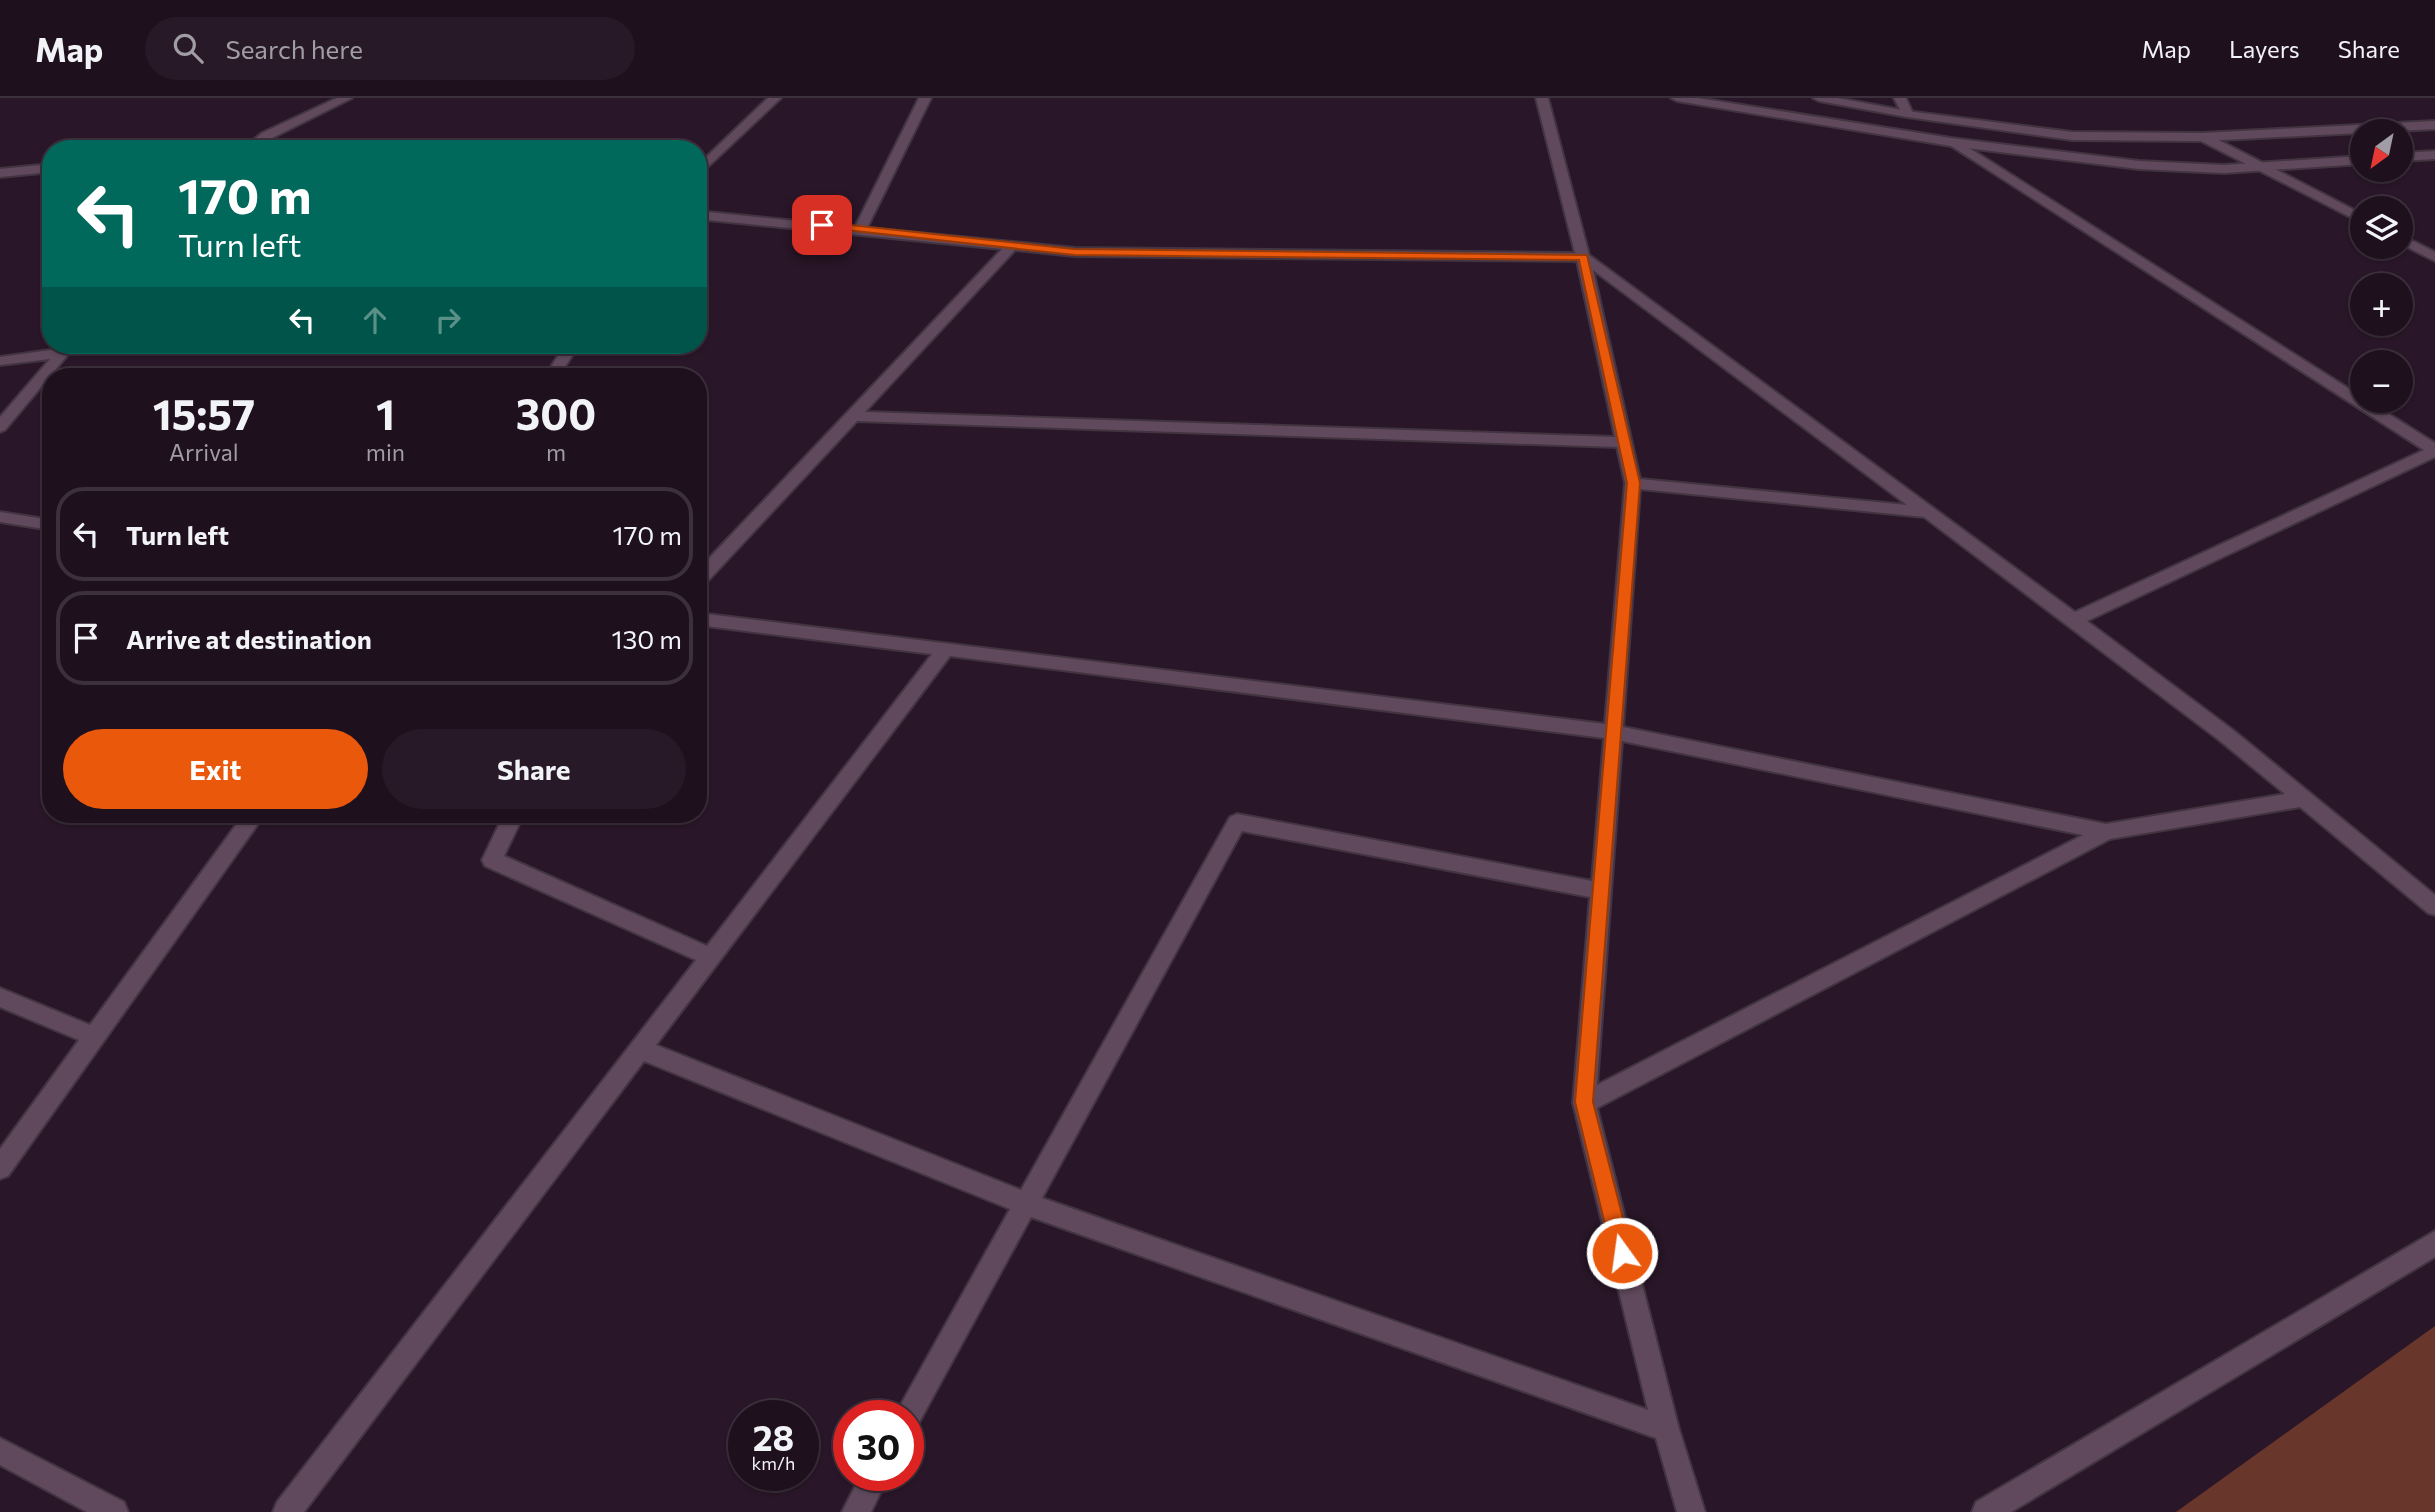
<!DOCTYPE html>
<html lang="en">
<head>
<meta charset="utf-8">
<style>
	body { margin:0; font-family:Commissioner,sans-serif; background:#271927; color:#f1f3f6; height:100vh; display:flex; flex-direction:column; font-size:26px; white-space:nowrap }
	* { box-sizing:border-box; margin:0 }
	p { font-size:23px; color:#a19da4 }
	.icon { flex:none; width:38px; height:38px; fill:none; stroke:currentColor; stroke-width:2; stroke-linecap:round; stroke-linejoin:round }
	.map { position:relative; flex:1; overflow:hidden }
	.panel { position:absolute; left:42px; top:270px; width:665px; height:455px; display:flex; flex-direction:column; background:#1f101e; border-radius:28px; box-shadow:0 2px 5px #0004,0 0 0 2px #3c303c }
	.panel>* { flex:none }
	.top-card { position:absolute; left:42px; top:42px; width:665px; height:214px; border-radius:28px; box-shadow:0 2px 5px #0004,0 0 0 2px #3c303c; background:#00695c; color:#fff; overflow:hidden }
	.needle { width:46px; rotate:213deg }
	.buttons { position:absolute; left:2350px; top:21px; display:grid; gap:14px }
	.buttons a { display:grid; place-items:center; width:63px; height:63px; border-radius:50%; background:#1f101e; box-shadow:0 2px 5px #0004,0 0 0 2px #3c303c; font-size:35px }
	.speed { position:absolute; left:728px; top:1302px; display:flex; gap:14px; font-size:35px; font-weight:700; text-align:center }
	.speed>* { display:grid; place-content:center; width:91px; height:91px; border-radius:50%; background:#1f101e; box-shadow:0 2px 5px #0004,0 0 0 2px #3c303c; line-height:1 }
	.speed small { font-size:18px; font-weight:400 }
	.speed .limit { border:10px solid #d22; background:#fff; color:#111 }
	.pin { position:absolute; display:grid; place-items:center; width:60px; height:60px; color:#fff; margin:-30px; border-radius:14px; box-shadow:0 4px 10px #0006 }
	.me { position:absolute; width:77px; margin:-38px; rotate:346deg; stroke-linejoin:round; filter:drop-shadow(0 0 5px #0008) }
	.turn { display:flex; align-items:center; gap:24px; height:147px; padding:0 21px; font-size:32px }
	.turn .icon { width:91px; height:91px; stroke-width:2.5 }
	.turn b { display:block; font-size:49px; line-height:60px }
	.lanes { display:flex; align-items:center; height:66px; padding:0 21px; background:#0003; justify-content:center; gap:35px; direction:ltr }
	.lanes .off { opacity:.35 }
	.eta { display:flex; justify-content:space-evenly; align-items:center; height:119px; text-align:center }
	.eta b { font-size:42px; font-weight:700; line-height:49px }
	.primary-button { display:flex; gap:14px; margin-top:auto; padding:14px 21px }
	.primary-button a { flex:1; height:80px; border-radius:42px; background:#ea580c; color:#fff; font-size:28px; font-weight:700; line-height:80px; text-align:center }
	.primary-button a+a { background:#271927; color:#f1f3f6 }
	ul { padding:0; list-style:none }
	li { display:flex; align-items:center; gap:21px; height:94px; margin:0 14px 10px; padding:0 7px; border:4px solid #3c303c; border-radius:28px }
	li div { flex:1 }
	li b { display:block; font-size:26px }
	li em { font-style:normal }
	header { display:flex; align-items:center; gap:42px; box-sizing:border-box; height:98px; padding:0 35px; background:#1f101e; border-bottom:2px solid #3c303c }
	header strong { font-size:33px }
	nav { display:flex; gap:38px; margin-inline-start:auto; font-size:24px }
	.search { width:490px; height:63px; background:#271927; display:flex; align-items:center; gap:18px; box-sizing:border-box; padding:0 24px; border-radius:38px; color:#a19da4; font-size:26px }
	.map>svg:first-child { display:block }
	.green { fill:#68362b }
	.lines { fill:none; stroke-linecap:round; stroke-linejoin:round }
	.minor-casing { stroke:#423441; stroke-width:4 }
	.tertiary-casing { stroke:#423441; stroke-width:4 }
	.minor { fill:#60495d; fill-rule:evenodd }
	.tertiary { fill:#60495d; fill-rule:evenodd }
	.route { fill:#ea580c; stroke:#983908; stroke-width:2 }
</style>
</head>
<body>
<header>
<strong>Map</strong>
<div class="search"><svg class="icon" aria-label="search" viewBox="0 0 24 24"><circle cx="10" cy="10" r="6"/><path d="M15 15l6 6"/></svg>Search here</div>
<nav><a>Map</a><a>Layers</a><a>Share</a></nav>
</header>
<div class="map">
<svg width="2435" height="1414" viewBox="0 0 2435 1414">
	<rect width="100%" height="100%" fill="#291628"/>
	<path class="green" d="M2435 1228V1414H2176Z"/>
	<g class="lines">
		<g class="minor-casing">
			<path id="minor" d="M337 0H352L270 41 256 51H242L262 35Z
				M768 0H781L698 78V67Z
				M919 0H931L867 130 1075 150 1575 155 1536 0H1548L1589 157 2075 514 2424 352 1945 44 1955 41 2362 299V303H2368L2435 345V359L2087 523 2233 632 2435 797V817L2428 815 2300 709 2110 741 1597 1010 1679 1331 1705 1414H1677L1656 1340 1031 1119 917 1328 908 1332V1318H896L899 1310 1010 1111 644 963 304 1414H273L277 1404 696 862 485 768 482 762 504 716H524L504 758 707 848 932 556 698 527V515L1605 626 1625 385 1617 349 857 323 704 487 698 489V472L1002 151 698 121V113L855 129ZM1015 152 1075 158 1577 163 1615 339 865 314ZM1593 172 1907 407 1640 381ZM1640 391 1924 419 2219 642 2285 696 2106 726 1623 629ZM950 558 1604 640 1592 783 1237 716 1230 719 1021 1092 656 947ZM1622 643 2083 737 1597 987ZM1242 733 1590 799 1573 1005 1648 1312 1042 1100Z
				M1894 0H1906L1913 16 1911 18H1903Z
				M2199 36H2207L2362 116V125L2199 42Z
				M51 66V74L0 79V71Z
				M2401 137 2435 154V163L2401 146Z
				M62 247H76L5 332 0 334V319L50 261 0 267V259L58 251Z
				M565 247H579L559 278H545Z
				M0 414 51 422V432L0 424Z
				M244 716H265L8 1078 0 1081V1051L79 942 0 909V890L90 927Z
				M2435 1133V1159L2011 1414H1972L1976 1404Z
				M0 1340 124 1404 128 1414H87L0 1367Z
				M861 1377H889L871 1414H842Z"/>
		</g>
		<g class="tertiary-casing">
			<path id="tertiary" d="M1671 0H1698L1951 40 2139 63 2224 67 2362 58V66L2224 75 2139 71 1951 48 1677 3Z
				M1813 0H1838L1907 13 2072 34 2203 35 2435 23V31L2203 43 2072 42 1907 19 1819 3Z
				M2435 53V61L2401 63V55Z"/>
		</g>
		<use href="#minor" class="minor"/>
		<use href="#tertiary" class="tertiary"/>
	</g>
	<path class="route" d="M822 124 1074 151 1587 157 1640 385 1593 1004 1632 1155 1629 1162 1622 1165 1615 1162 1612 1155 1575 1004 1627 385 1579 162 1074 157 818 129V125Z"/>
</svg>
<div class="buttons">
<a><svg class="needle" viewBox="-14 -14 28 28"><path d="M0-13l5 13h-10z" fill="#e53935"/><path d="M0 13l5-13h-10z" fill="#a19da4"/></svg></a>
<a><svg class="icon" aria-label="layers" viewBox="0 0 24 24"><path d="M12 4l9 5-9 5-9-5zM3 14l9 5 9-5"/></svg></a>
<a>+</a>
<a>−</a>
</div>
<div class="speed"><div>28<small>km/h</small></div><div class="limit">30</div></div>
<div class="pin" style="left:822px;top:127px;background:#d93025"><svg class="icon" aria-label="arrive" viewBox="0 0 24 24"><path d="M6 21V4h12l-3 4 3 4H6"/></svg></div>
<svg class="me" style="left:1622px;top:1155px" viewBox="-20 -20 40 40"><circle r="17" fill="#ea580c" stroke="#fff" stroke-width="3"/><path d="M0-11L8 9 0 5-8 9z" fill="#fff"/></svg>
<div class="top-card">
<div class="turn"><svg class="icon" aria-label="left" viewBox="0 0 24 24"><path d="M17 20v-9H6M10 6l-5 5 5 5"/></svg><div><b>170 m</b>Turn left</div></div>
<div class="lanes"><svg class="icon" aria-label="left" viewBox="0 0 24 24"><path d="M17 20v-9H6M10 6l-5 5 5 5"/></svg><svg class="icon off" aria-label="ahead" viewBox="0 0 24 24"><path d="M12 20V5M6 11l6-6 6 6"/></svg><svg class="icon off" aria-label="right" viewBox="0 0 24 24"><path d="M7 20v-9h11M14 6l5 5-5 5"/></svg></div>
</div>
<section class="panel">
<div class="eta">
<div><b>15:57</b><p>Arrival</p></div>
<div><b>1</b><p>min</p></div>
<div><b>300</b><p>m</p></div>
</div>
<ul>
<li><svg class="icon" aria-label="left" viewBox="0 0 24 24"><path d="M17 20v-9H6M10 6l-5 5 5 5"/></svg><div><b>Turn left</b></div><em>170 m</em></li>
<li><svg class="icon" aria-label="arrive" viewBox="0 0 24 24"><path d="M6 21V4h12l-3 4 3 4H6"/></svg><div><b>Arrive at destination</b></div><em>130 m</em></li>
</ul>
<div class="primary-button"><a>Exit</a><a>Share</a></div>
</section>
</div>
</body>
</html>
